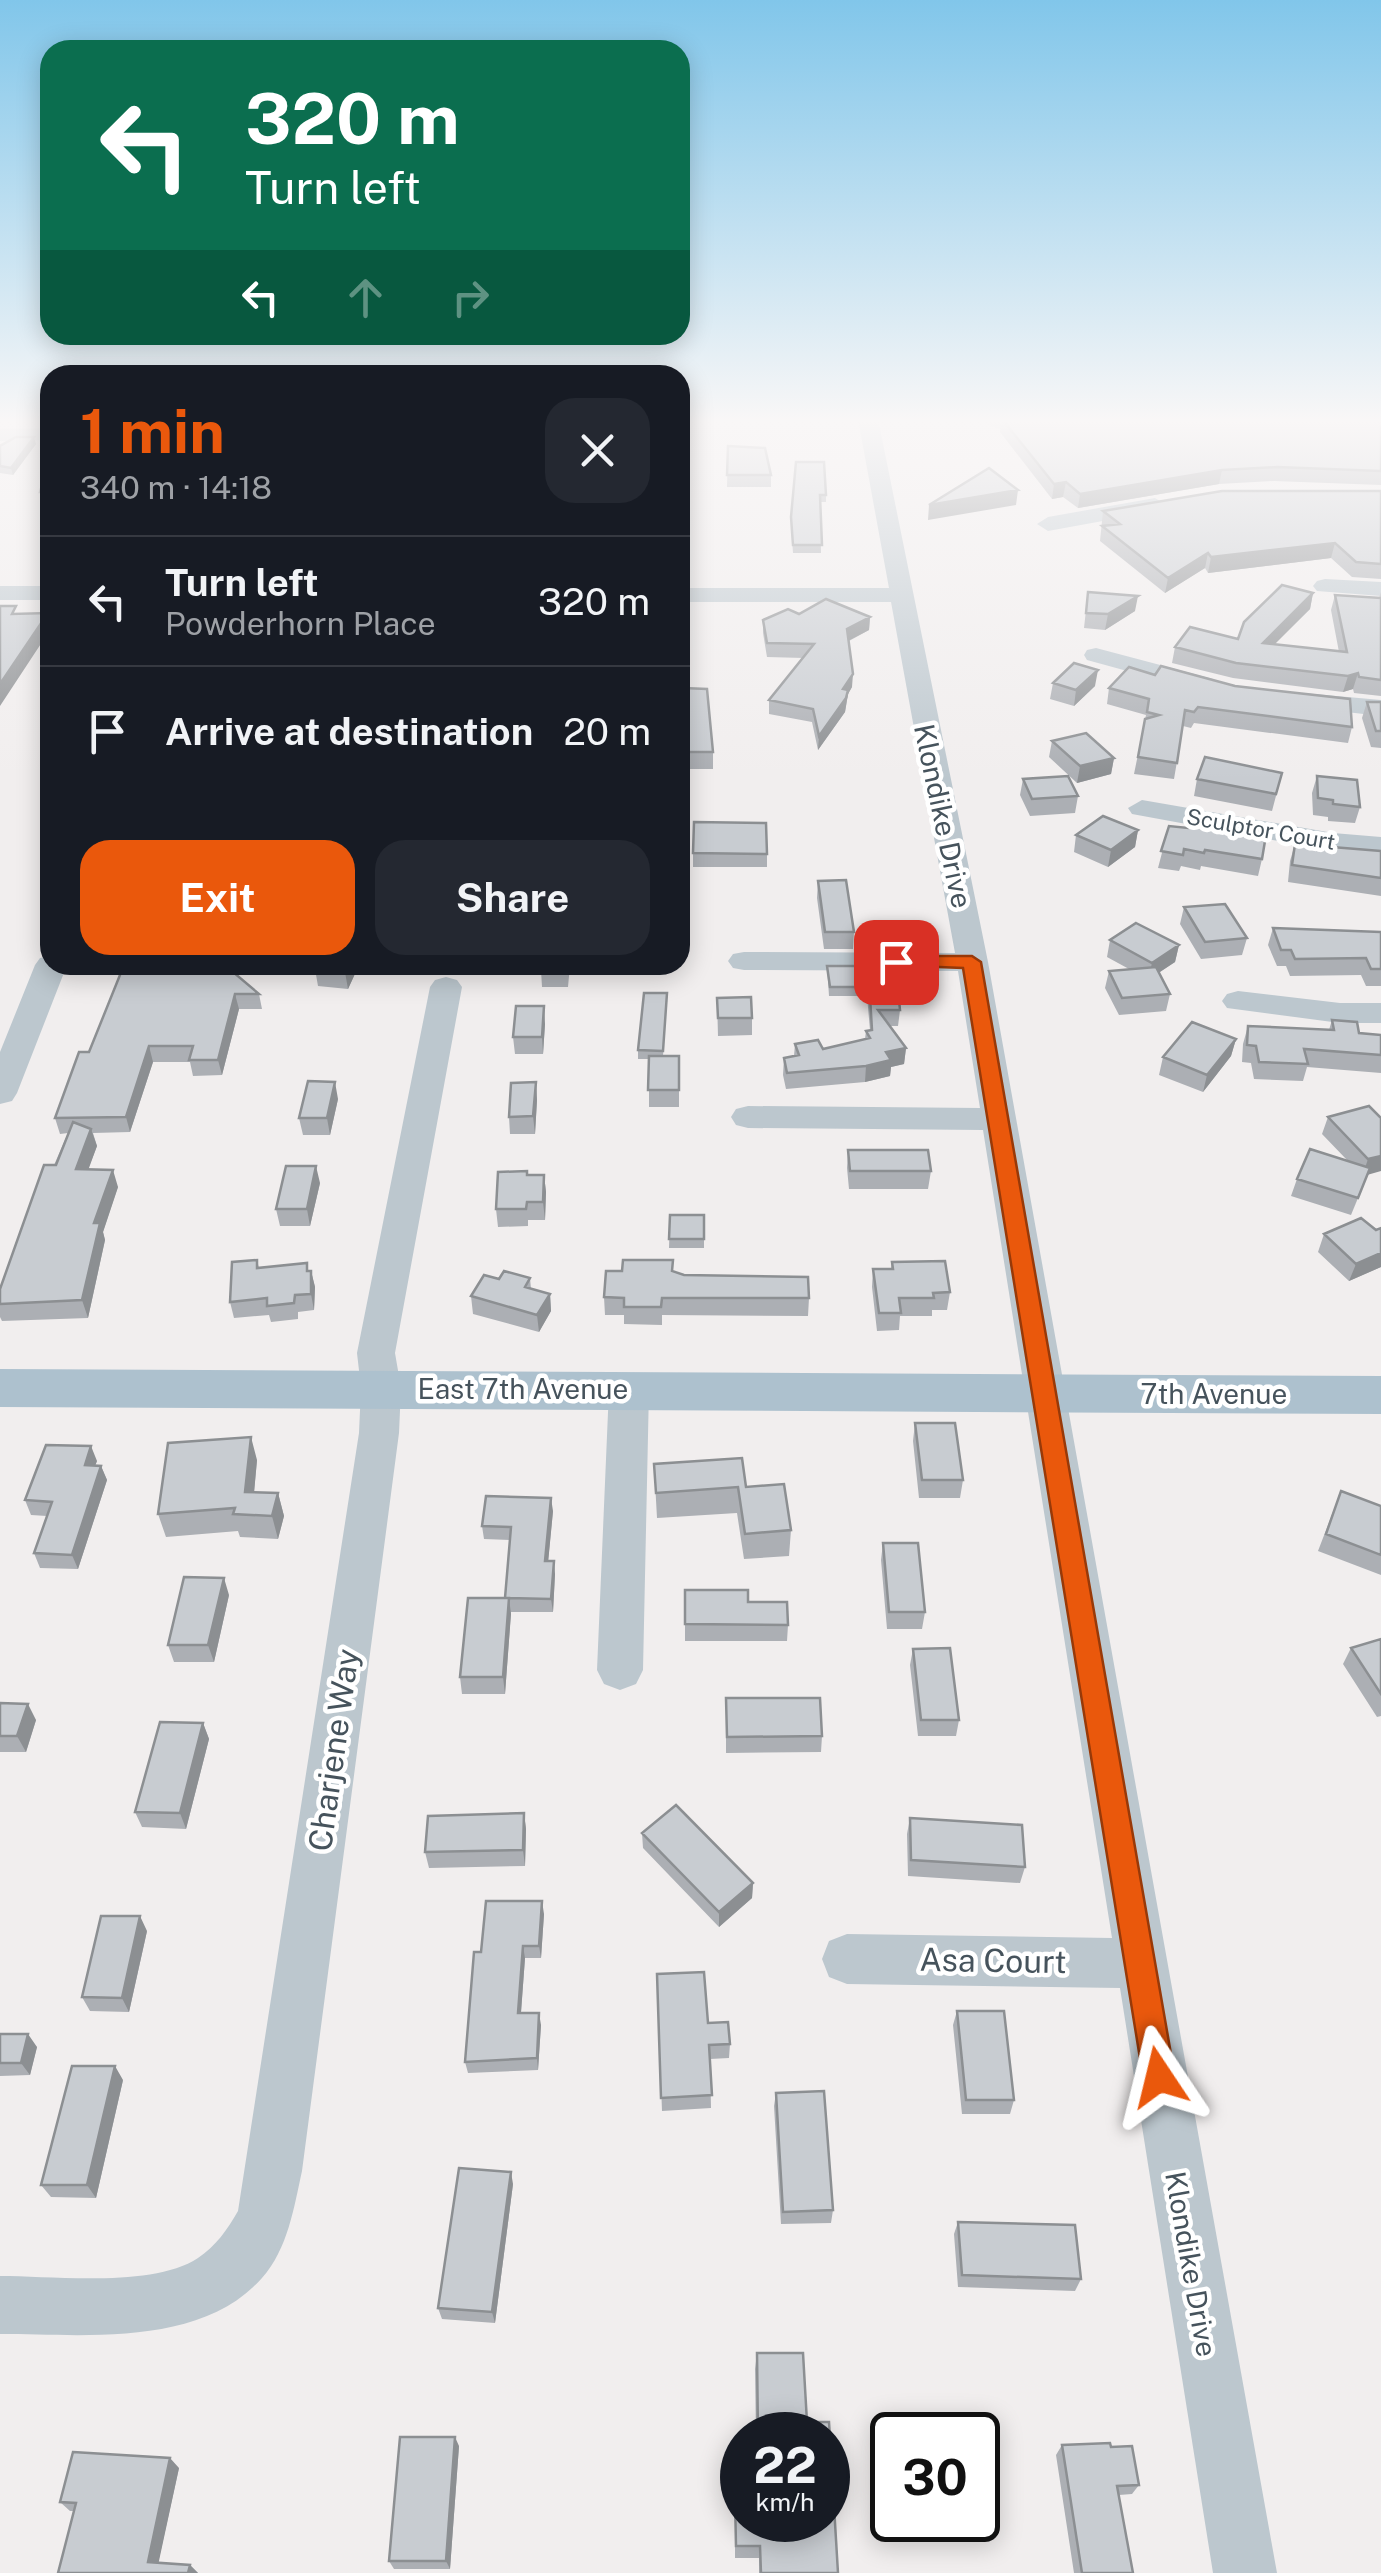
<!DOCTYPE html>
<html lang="en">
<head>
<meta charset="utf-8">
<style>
	body { margin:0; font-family:"Public Sans",sans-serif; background:#242831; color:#f1f3f6; height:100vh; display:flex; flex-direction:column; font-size:38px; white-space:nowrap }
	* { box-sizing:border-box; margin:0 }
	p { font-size:32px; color:#9ea1a6 }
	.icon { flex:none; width:55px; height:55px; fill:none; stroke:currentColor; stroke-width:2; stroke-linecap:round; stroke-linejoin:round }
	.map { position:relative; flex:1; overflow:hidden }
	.drawer { position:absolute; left:40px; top:365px; width:650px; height:610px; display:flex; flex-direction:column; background:#171b24; border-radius:30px; box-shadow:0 5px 25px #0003 }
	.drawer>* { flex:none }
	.guide { position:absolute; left:40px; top:40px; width:650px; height:305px; border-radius:30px; box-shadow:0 5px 25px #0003; background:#0b6e4f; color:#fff; overflow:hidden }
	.speed { position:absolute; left:720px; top:2412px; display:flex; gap:20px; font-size:50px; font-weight:700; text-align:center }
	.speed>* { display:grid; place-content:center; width:130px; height:130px; border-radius:50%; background:#171b24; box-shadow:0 5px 25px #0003; line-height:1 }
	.speed small { font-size:25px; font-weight:400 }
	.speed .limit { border:5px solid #111; border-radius:15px; background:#fff; color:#111 }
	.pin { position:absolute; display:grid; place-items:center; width:85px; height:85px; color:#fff; margin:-42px; border-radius:20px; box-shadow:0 5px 15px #0006 }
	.me { position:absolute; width:110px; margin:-55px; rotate:350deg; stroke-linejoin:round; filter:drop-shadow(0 0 8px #0008) }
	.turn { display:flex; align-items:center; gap:35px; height:210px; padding:0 40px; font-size:45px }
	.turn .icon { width:130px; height:130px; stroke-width:2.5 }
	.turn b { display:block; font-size:70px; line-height:85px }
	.lanes { display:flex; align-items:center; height:95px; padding:0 40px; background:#0003; justify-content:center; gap:50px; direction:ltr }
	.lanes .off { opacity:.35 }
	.round { display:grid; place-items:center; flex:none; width:105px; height:105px; border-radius:30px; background:#242831 }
	.overview { display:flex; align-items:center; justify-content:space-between; height:170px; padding:0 40px }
	h1 { font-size:60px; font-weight:700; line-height:75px; color:#ea580c }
	.action { display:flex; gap:20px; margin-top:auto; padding:20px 40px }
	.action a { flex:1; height:115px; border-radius:30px; background:#ea580c; color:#fff; font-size:40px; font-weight:700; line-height:115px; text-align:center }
	.action a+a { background:#242831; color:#f1f3f6 }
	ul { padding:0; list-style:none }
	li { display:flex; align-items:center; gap:30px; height:130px; padding:0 40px; border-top:2px solid #363941 }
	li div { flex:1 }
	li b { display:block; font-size:38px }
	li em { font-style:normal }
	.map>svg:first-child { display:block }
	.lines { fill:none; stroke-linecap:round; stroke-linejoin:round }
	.minor { fill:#bcc7ce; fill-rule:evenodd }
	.major { fill:#adc1ce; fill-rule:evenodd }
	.wall { fill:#acafb4 }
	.shaded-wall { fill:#8c8f92 }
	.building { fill:#c8ccd1; stroke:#8c8f92; stroke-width:2.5 }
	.route { fill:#ea580c; stroke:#983908; stroke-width:2.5 }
	.labels { text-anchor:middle; stroke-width:9; stroke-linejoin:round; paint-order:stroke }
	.far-street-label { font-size:22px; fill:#46535c; stroke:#fff }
	.street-label { font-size:28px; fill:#46535c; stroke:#fff }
	.near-street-label { font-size:32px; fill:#46535c; stroke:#fff }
</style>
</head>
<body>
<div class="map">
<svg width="1381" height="2573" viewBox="0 0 1381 2573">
	<rect width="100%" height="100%" fill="#f1eeee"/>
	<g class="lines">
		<path class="minor" d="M858 419H878L988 962 1277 2573H1213L1120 1988 847 1984 829 1977 822 1959 829 1941 847 1934 1112 1938 983 1130 748 1128 736 1125 731 1117 736 1109 748 1106 980 1108 958 971 744 970 733 968 728 961 733 954 744 952 955 953 891 602H680V588H889Z
			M1065 419C1050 430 1002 435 988 424L992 419Z
			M50 428V440L0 441V429Z
			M1155 498 1166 505 1163 510 1048 531 1037 524 1048 517Z
			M1325 579 1381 582V596L1317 591 1313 586 1317 581Z
			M0 586H50V600H0Z
			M1096 648 1213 679 1217 684 1204 692 1087 660 1084 655 1087 650Z
			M1303 693 1381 700V716L1294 706 1290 701Z
			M1142 800 1333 833 1381 837V855L1333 851 1132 814 1128 808Z
			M50 956V965H67L17 1093 12 1101 0 1104V1052L35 965 40 958Z
			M446 977 457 980 462 987 395 1353 401 1388 399 1433 302 2171C294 2207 288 2249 262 2278 200 2348 83 2334 0 2334V2276C53 2276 153 2288 198 2258 216 2246 227 2230 238 2211L359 1433 361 1388 357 1353 430 987 435 980Z
			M1238 991 1340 1003H1381V1023H1340L1227 1008 1222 1001 1227 994Z
			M629 1374 643 1378 649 1389 643 1670 636 1684 620 1690 604 1684 597 1670 609 1389 615 1378Z"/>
		<path class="major" d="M0 1369 1381 1376V1414L0 1407Z"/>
	</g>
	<path class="wall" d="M926 419H987L926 421Z
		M1001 419H1381V485L1274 481 1219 484 1078 508 1063 497 1052 499 1000 432Z
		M36 444 13 475 0 473V446Z
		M728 446 771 475V487H727Z
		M50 456V507H46V504H43L40 492Z
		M796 462 826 495V502H820L821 553H793L791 524Z
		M1381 491V579L1352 577 1331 558 1208 573 1205 568 1165 593 1100 541 1103 511Z
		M1088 592 1135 611 1105 630 1084 628Z
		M1381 592V696L1354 693 1353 689 1343 692 1233 678 1172 663 1175 647 1238 639 1313 593 1310 609 1274 644 1339 652 1331 610 1335 595 1379 598Z
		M799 614 870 617 869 630 849 641 852 687 848 694 845 712 818 750 812 722 769 714V700L804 658 767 657 763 633V620Z
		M1053 683 1095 686 1074 706 1050 699Z
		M1109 688 1352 727 1348 743 1194 723 1191 728 1183 726 1174 779 1134 774 1146 715 1107 704Z
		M1367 702H1381V748L1371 747 1362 718Z
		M680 708 713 752V769H680Z
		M1052 741 1114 758 1111 774 1077 783 1049 757Z
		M1282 773 1272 811 1194 796 1197 779Z
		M1317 776 1360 807 1355 823 1328 821V817L1313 815 1312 793Z
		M1023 779 1078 796 1075 813 1030 816 1020 795Z
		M1169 826 1262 859 1258 876 1201 866 1200 870 1181 866 1179 871 1158 868Z
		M1138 830 1135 847 1108 867 1074 852 1076 835Z
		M1295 844 1381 851V896L1288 882 1290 861Z
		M693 853 767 854V867H693Z
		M818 881 854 932 853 949H824L817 898Z
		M1184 907 1247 938 1242 955 1201 959 1180 924Z
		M1273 928 1381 932V986H1366L1361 975 1290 976 1286 966H1277L1268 945Z
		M1110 940 1179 945 1175 962 1158 973 1170 994 1166 1011 1119 1015 1105 988 1109 971 1129 969 1107 957Z
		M317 965H359L348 989 318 986 315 969Z
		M570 965 568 987H542L541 970Z
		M827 966 860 987V996H829Z
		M233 972 259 994 262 1009H239L222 1075 193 1076 190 1062H153L130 1132 93 1133 97 1146 88 1169 118 1187 103 1232 105 1240 88 1318 2 1321 0 1317V1289L68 1133 60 1134 55 1118 89 1052Z
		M869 980 900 1010 898 1026H890L906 1048 904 1064 891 1067 890 1076 865 1082 786 1089 783 1075 784 1058 794 1056 795 1044 823 1049 865 1039 866 1031 870 1030 867 996Z
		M667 993 663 1056H679V1107H649V1059H638V1050Z
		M717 998 752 1018V1035L718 1036Z
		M1332 1020 1359 1033 1381 1035V1073L1307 1067 1303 1081 1254 1079 1251 1063 1242 1062 1243 1044 1248 1026 1329 1030Z
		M545 1024 543 1054H515L513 1037Z
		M1236 1039 1231 1056 1203 1092 1159 1075 1163 1057Z
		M536 1082 537 1100 535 1134H510L509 1117Z
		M338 1099 330 1135H303L299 1118Z
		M1328 1117 1381 1118 1367 1175 1351 1215 1291 1196 1297 1179 1347 1160 1322 1134Z
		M848 1150 931 1171 928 1189H849L847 1168Z
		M527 1175H544L546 1192 545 1220H528V1226L498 1227 496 1209Z
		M320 1183 310 1226H280L276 1209Z
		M670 1215H704V1248H669Z
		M1381 1228V1267L1349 1281 1318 1252 1324 1234 1376 1230Z
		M257 1260 259 1268 311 1271 315 1287 314 1310 298 1312V1319L271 1322 269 1315 234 1318 230 1302Z
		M892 1262 950 1292 947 1310H932V1316H900L899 1330 877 1331 872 1287 873 1269H891Z
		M673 1272 809 1298 808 1316 662 1315V1325L624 1324V1315H605L604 1297Z
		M530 1278 531 1289 550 1294 551 1311 539 1332 473 1314 471 1296 499 1279Z
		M915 1423 963 1480 960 1498H919L913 1441Z
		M257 1460 254 1492 278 1493 284 1516 278 1539 240 1537 238 1531 166 1537 158 1514Z
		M97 1461 95 1465 101 1466 107 1480 78 1569 40 1568 34 1553 47 1516 31 1515 25 1500Z
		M654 1464 746 1487 791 1530 789 1556 744 1559 737 1513 657 1518Z
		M1341 1491 1381 1506V1575L1318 1551Z
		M553 1511 548 1561 555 1574 553 1612H511L505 1694H462L460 1677 505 1598 510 1540 484 1539 482 1526Z
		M883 1543 925 1612 922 1629H887L881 1560Z
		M685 1590 748 1602 788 1625 787 1641H685Z
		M229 1595 214 1662H174L168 1645Z
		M1381 1639V1716L1377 1717 1343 1664 1351 1648Z
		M913 1649 959 1720 956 1736H918L910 1665Z
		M726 1698 822 1736 821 1752 726 1753Z
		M0 1703 36 1720 26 1752H0Z
		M203 1723 209 1739 186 1829 142 1827 135 1812Z
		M524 1813 526 1829 525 1866 429 1868 425 1852Z
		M910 1818 1025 1867 1020 1883 908 1876 907 1834Z
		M642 1833 753 1883 752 1898 719 1927 643 1848Z
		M544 1914 541 1958H525L521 2013 541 2025 538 2070 468 2073 465 2062 481 1952Z
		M147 1931 129 2012 90 2011 82 1997Z
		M657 1974 730 2044 729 2058 710 2059 711 2108 662 2111Z
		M957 2011 1014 2100 1010 2114H962L953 2025Z
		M0 2034 37 2047 30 2075 0 2076Z
		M123 2080 96 2198 51 2197 41 2185Z
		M776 2093 833 2210 831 2223 781 2224 774 2106Z
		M513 2184 495 2323 442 2319 438 2308Z
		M958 2222 1081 2279 1075 2291 958 2287 954 2234Z
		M757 2353H803L807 2422H829L838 2573H759V2558H735V2498H742V2520H828V2435H756L755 2369Z
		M1062 2445 1111 2447 1139 2485 1132 2494 1119 2495 1133 2573H1074L1056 2455Z
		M459 2446 450 2569H394L389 2561Z
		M179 2468 158 2563 190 2565 198 2573H58L74 2511H70L60 2502Z"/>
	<path class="shaded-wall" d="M34 437 36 444 13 475 11 468Z
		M1222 470 1219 484 1078 508 1080 494Z
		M1066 482 1063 497 1052 499 1054 484Z
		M1018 490 1016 505 928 520 929 505Z
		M1335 543 1331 558 1208 573 1211 557Z
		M1208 553 1205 568 1165 593 1168 578Z
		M1313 593 1310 609 1260 659 1263 643Z
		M1138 596 1135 611 1105 630 1108 614Z
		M48 613 50 630 0 706V684Z
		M870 617 869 630 846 642 847 629Z
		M1098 670 1095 686 1074 706 1076 690Z
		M1358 673 1353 689 1343 692 1348 676Z
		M853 674 852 687 848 694 845 712 818 750 819 736 843 689Z
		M1114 758 1111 774 1077 783 1080 766Z
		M1138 830 1135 847 1108 867 1111 850Z
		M1179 945 1175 962 1148 980 1152 963Z
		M348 965H359L348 989 345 972Z
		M235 994 239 1009 222 1075 218 1060Z
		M544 1006 545 1024 543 1054 542 1037Z
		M1236 1039 1231 1056 1203 1092 1207 1075Z
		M149 1046 153 1062 130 1132 126 1117Z
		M906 1048 904 1064 891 1067 890 1076 865 1082 866 1066 886 1052Z
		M335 1082 338 1099 330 1135 327 1118Z
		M536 1082 537 1100 535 1134 533 1116Z
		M91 1129 97 1146 82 1187 76 1169Z
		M1381 1156V1171L1367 1175 1351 1215 1367 1176 1362 1177 1368 1159Z
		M316 1166 320 1183 310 1226 307 1209Z
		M113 1170 118 1187 103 1232 105 1240 88 1318 82 1300 94 1223Z
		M544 1175 546 1192 545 1220 543 1202Z
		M1381 1253V1267L1349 1281 1356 1264Z
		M311 1271 315 1287 314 1310 311 1294Z
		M550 1294 551 1311 539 1332 537 1315Z
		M251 1437 257 1460 252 1515 245 1492Z
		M91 1446 97 1461 90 1479 85 1465Z
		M101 1466 107 1480 78 1569 72 1555Z
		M278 1493 284 1516 278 1539 272 1516Z
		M551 1498 553 1511 547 1574 545 1561Z
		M554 1561 555 1574 553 1612 551 1599Z
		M224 1578 229 1595 214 1662 208 1645Z
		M509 1598 511 1614 505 1694 503 1677Z
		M28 1704 36 1720 26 1752 17 1736Z
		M203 1723 209 1739 186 1829 180 1813Z
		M524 1813 526 1829 525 1866 523 1850Z
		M753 1883 752 1898 719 1927V1912Z
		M542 1901 544 1914 541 1958 539 1946Z
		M140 1916 147 1931 129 2012 122 1998Z
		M523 1946 525 1958 520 2025 518 2013Z
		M539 2013 541 2025 538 2070 537 2058Z
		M28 2034 37 2047 30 2075 21 2063Z
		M115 2066 123 2080 96 2198 87 2185Z
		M511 2172 513 2184 495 2323 492 2312Z
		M455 2437 459 2446 450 2569 446 2561Z
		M170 2458 179 2468 157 2570 148 2562Z
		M190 2565 198 2573H188Z"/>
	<path class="building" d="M1002 419H1381V471L1277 467 1222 470 1080 494 1066 482 1054 484Z
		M16 437H34L11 468 0 466V446Z
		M728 446 765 448 771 475H727Z
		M50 456V495H44V492H40Z
		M796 462H824L826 495H820L822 545H793L791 517Z
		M989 468 1018 490 929 505Z
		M1222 491H1381V564L1356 562 1335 543 1211 557 1208 553 1168 578 1102 526 1120 524 1103 511Z
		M1282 585 1313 593 1263 643 1347 652 1335 595 1381 598V680L1359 677 1358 673 1348 676 1236 663 1175 647 1190 627 1238 639 1244 622Z
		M1088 592 1138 596 1108 614 1086 613Z
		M826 599 870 617 847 629 853 674 843 689 848 690 846 698 819 736 813 709 769 700 814 644 767 643 763 620 788 609 799 614Z
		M0 606H16L12 614 48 613 0 684Z
		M1074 663 1098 670 1076 690 1053 683Z
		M1161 666 1235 686 1350 699 1352 727 1198 707 1194 712 1185 710 1177 763 1138 757 1145 719 1159 715 1147 712 1149 699 1109 688 1129 667 1155 675Z
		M683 688 707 689 713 752H680V708Z
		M1367 702H1381V731H1376Z
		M1086 733 1114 758 1080 766 1052 741Z
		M1205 757 1282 773 1276 794 1197 779Z
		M1068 776 1078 796 1032 799 1023 779Z
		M1317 776 1357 780 1360 807 1333 804V800L1318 798Z
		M1103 816 1138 830 1111 850 1076 835Z
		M694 822 766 823 767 854 693 853Z
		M1190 824 1266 835 1262 859 1205 850 1204 853 1184 849 1183 855 1161 851 1169 826 1188 828Z
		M1295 844 1381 851V878L1292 865Z
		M846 880 854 932H825L818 881Z
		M1225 904 1247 938 1205 942 1184 907Z
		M1136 923 1179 945 1152 963 1110 940Z
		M1273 928 1381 932V969H1371L1366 958 1295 959 1291 950H1281Z
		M124 965H228L227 967 259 994H235L218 1060H189L193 1046H149L126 1117 55 1118 79 1052H89Z
		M317 965H348L345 972 315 969Z
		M542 965H567V970H541Z
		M827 966H857L860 987H830Z
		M1156 967 1170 994 1122 998 1109 971Z
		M869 980H897L900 1010H878L906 1048 886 1052 891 1060 866 1066 787 1073 784 1058 799 1055 795 1044 818 1040 823 1049 870 1038 866 1031 872 1030Z
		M644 993H667L663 1051 638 1050Z
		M751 997 752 1018H718L717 998Z
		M516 1006H544L542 1037H513Z
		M1332 1020 1357 1022 1359 1033 1381 1035V1055L1304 1049 1308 1064 1259 1062 1256 1046 1247 1045 1248 1026 1334 1030Z
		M1192 1022 1236 1039 1207 1075 1163 1057Z
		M649 1056H679V1090H648Z
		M308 1081 335 1082 327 1118H299Z
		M536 1082 533 1116 509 1117 511 1083Z
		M1369 1106 1381 1118V1156L1368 1159 1328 1117Z
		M73 1122 91 1129 76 1169 113 1170 94 1223H100L82 1300 0 1304V1289L44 1165H56Z
		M1310 1149 1370 1168 1358 1198 1297 1179Z
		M848 1150H928L931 1171H850Z
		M286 1166H316L307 1209H276Z
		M527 1171V1175H544L543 1202H527L526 1209H496L498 1172Z
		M670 1215H704V1239H669Z
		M1361 1218 1376 1230 1381 1228V1253L1356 1264 1324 1234Z
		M257 1260V1268L307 1263V1271H311V1294L295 1295 294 1303 267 1306V1298L230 1302 232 1262Z
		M623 1260H673L672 1271 684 1275 808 1277 809 1298H662L661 1307H624V1298L604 1297 606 1271H622Z
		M945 1261 950 1292 933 1293 934 1298H899L901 1313H879L873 1269H893L892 1262Z
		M504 1271 530 1278 525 1287 550 1294 537 1315 471 1296 484 1275 499 1279Z
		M915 1423H955L963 1480H922Z
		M251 1437 245 1492 278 1493 272 1516 233 1514 235 1508 158 1514 168 1443Z
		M46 1445 91 1446 85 1465 101 1466 72 1555 34 1553 52 1502 25 1500Z
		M742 1458 746 1487 784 1484 791 1530 745 1534 738 1487 656 1493 654 1464Z
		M1341 1491 1381 1506V1555L1326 1534Z
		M486 1496 551 1498 545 1561H554L551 1599 505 1598 511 1527 482 1526Z
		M883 1543H918L925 1612H889Z
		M184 1577 224 1578 208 1645H168Z
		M685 1590H748V1602H787L788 1625 685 1624Z
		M468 1598H509L503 1677H460Z
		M1381 1639V1694L1351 1648Z
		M950 1648 959 1720H921L913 1649Z
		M726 1698H820L822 1736 727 1737Z
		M0 1703 28 1704 17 1736H0Z
		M160 1722 203 1723 180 1813 135 1812Z
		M676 1805 753 1883 719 1912 642 1833Z
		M524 1813 523 1850 425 1852 428 1816Z
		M910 1818 1022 1825 1025 1867 911 1860Z
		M486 1901H542L539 1946H523L518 2013H539L537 2058 465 2062 474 1952H481Z
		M101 1916H140L122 1998 82 1997Z
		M704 1972 708 2023 728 2022 730 2044 709 2045 712 2095 661 2098 657 1974Z
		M957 2011H1004L1014 2100H966Z
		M0 2034H28L21 2063H0Z
		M72 2066H115L87 2185H41Z
		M824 2091 833 2210 783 2212 776 2093Z
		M459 2168 511 2172 492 2312 438 2308Z
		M958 2222 1075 2225 1081 2279 962 2275Z
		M757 2353H803L807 2422H829L838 2573H761L760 2546H736L735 2498H742V2520H828V2435H758Z
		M400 2437H455L446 2561H389Z
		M1110 2443 1111 2447 1132 2446 1139 2485 1117 2486 1133 2573H1082L1062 2445Z
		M73 2452 170 2458 148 2562 190 2565 188 2573H58L76 2503 60 2502Z"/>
	<linearGradient id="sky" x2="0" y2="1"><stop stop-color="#81c6ea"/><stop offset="0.54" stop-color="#f9f7f7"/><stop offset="1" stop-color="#f9f7f7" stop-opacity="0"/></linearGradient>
	<rect width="1381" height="780" fill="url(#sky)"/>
	<path class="route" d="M896 956H972L981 962 1175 2077 1170 2088 1159 2093 1147 2088 1143 2077 963 968 889 965 887 962Z"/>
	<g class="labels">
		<g class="far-street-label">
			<text transform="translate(1261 829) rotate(10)" y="8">Sculptor Court</text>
		</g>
		<g class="street-label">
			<text transform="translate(943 816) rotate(78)" y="10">Klondike Drive</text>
			<text x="523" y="1399">East 7th Avenue</text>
			<text x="1214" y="1404">7th Avenue</text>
			<text transform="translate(1191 2264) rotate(80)" y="10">Klondike Drive</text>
		</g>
		<g class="near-street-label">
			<text transform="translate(334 1750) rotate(-82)" y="11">Charjene Way</text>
			<text transform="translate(993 1961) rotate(1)" y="11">Asa Court</text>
		</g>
	</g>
</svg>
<div class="speed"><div>22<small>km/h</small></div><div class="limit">30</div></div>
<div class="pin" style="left:896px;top:962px;background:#d93025"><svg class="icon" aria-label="arrive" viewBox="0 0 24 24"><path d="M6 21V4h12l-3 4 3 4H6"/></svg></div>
<svg class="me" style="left:1159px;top:2077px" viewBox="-20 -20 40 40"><path d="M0-17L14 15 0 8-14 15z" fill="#ea580c" stroke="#fff" stroke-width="4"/></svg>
<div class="guide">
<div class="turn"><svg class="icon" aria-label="left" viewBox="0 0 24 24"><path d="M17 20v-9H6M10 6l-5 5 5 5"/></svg><div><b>320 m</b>Turn left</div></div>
<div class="lanes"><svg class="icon" aria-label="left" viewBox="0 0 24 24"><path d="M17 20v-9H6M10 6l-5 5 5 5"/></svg><svg class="icon off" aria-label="ahead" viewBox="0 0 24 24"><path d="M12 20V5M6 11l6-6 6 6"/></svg><svg class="icon off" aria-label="right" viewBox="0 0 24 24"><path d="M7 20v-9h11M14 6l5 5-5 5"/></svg></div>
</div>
<section class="drawer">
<div class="overview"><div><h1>1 min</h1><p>340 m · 14:18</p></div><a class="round"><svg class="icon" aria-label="close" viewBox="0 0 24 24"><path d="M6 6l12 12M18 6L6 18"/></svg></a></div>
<ul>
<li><svg class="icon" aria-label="left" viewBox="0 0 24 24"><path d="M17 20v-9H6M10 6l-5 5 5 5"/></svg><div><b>Turn left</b><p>Powderhorn Place</p></div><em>320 m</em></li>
<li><svg class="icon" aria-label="arrive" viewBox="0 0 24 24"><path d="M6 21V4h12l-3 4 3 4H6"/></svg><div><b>Arrive at destination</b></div><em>20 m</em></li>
</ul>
<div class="action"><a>Exit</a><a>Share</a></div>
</section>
</div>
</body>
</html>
